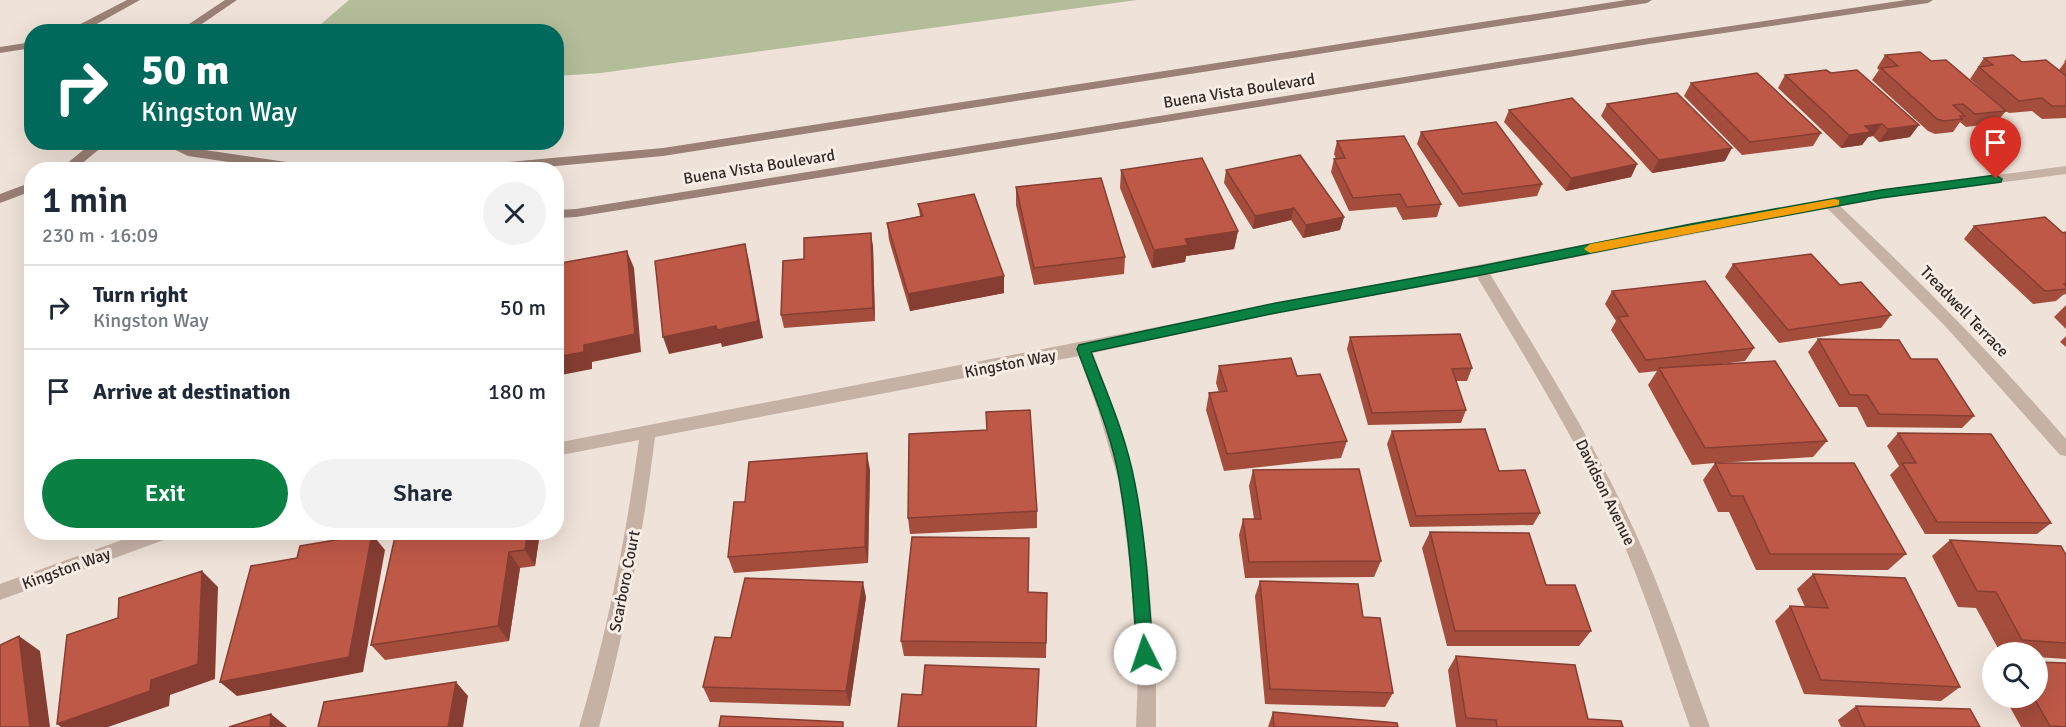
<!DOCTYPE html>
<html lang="en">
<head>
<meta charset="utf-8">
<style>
	body { margin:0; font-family:Signika,sans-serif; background:#f2f2f3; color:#1f2937; height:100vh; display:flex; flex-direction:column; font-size:22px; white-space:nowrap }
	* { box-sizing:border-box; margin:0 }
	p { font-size:20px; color:#747a83 }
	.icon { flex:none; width:33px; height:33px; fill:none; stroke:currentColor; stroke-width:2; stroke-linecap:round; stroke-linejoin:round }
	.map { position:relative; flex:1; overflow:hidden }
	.panel { position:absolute; left:24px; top:162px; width:540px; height:378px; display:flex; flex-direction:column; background:#fff; border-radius:24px; box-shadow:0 6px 24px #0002 }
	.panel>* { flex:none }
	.top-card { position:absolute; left:24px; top:24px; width:540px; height:126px; border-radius:24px; box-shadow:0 6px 24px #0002; background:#00695c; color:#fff; overflow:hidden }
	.buttons { position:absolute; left:1982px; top:642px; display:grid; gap:12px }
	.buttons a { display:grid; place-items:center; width:66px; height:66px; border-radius:50%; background:#fff; box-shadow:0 6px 24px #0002; font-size:30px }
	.pin { position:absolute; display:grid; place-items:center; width:51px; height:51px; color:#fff; margin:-62px -26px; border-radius:50% 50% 50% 0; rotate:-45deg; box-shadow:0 0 6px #0007 }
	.pin .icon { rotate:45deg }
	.me { position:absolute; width:66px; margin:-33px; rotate:356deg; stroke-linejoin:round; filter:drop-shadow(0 0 4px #0008) }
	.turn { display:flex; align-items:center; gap:21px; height:126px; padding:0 18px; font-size:27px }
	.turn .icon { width:78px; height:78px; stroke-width:2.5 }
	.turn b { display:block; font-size:42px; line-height:51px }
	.round { display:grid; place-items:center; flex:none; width:63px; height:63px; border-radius:32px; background:#f2f2f3 }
	.head { display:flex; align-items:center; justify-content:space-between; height:102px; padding:0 18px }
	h1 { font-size:36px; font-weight:600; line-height:45px }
	.button { display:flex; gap:12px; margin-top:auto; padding:12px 18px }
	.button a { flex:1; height:69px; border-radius:36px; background:#0b8043; color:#fff; font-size:24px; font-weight:600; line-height:69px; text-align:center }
	.button a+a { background:#f2f2f3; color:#1f2937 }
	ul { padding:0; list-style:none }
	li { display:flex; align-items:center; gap:18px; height:84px; padding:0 18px; border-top:2px solid #e0e1e3 }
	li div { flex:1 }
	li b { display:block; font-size:22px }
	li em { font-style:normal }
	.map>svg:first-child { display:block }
	.green { fill:#b4bd9a }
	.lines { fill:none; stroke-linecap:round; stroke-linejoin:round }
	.street { fill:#c6b1a5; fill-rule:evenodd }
	.secondary { fill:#9a8077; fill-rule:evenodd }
	.wall { fill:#a44d3d }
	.shaded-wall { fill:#863e32 }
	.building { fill:#bf5947; stroke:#863e32; stroke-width:1.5 }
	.route { fill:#0b8043; stroke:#07532c; stroke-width:1.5 }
	.slow { fill:#f59e0b }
	.labels { text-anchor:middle; stroke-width:6; stroke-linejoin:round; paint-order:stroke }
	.street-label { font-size:16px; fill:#332926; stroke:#f7ede4 }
</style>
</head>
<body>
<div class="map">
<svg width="2066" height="727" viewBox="0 0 2066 727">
	<rect width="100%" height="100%" fill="#efe2d8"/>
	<path class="green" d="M349 0H1137L601 73 557 76 556 32 313 31Z"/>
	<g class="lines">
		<path class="street" d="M2066 166V174L1881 198 1840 206C1919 280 1995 357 2066 439V456L2060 455 1946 327 1827 208 1490 274C1541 358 1594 442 1635 532 1664 595 1686 662 1710 727H1690C1667 661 1646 595 1618 531 1578 443 1527 360 1477 277L1276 313 1093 353 1114 410 1135 482 1148 568 1156 675V727H1136L1138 675 1130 568 1119 482 1098 410 1079 356 655 437C643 535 625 632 599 727H579C607 633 626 538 639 440L556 456V443L1691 224 1881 190Z
			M144 532H174L172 537 0 600V584Z"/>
		<path class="secondary" d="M127 0H140L86 30 65 32Z
			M225 0H237L190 32H177Z
			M1626 0H1652L1647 3 663 156 514 170H457L463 166 663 148Z
			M1906 0H1933L1928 3 1649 44 576 217 556 218V210L576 209 1649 38Z
			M32 42V48L0 53V47Z
			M93 142H108L74 170H59Z
			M159 142H177L191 148 287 162 446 166 452 170H283L188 156Z
			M32 182V191L0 203V194Z"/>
	</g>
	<path class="wall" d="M1885 55 1931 61 1991 98 1970 79 1984 58 2022 62 2059 70 2065 62H2064L2066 59V118L2042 119 2032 111 2009 113 2006 111 1996 123 1966 127 1960 122 1953 132 1935 134 1928 131 1872 80 1879 70 1877 68Z
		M1785 75 1910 137 1879 142 1873 136 1868 137 1862 145 1841 148 1778 88Z
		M1691 83 1821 133 1813 146 1742 155 1684 96Z
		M1607 104 1725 161 1652 173 1601 116Z
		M1509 110 1637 164 1631 177 1566 191 1504 122Z
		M1421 132 1542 184 1537 196 1459 207 1417 144Z
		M1337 141 1441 204 1437 217 1403 220 1396 207 1349 211 1331 172 1334 159H1336L1334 154Z
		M1121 170 1238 231 1234 249 1186 256 1185 262 1152 268 1120 188Z
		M1226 170 1344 217 1340 230 1303 238 1291 220 1253 229 1224 183Z
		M1016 187 1125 257 1124 274 1034 285 1016 205Z
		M918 204 1004 276V293L910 311 889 240 887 223 920 216Z
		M1974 226 2066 232V294L2063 295 2056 301 2033 304 1964 239Z
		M873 246 875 321 784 328 781 315 804 259Z
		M1733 264 1891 315 1881 328 1779 343 1725 277Z
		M1612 291 1754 348 1745 361 1714 365 1827 441 1813 457 1718 463 1906 554 1888 570H1756L1729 512H1718L1703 480 1715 463 1692 465 1648 385 1657 371 1639 373 1611 330 1616 321 1605 304Z
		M2066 305V329L2054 317Z
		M2066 336V347L2060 342Z
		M1350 337 1472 368 1467 381H1456L1466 410 1461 423 1368 425 1347 349Z
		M1818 339 1911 359 1974 416 1962 428 1867 427 1857 407H1839L1808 352Z
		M1219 366 1297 376 1347 441 1341 458 1224 471 1206 410 1209 393 1219 392 1216 383Z
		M987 430 1037 511V528L910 534 908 518Z
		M1392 431 1499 471 1540 513 1533 525 1410 527 1387 444Z
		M1898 433 2051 523 2037 534H1925L1890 475 1899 466 1887 446Z
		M870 470 868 563 734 573 728 557 745 502Z
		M1253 470 1381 561 1374 577 1245 578 1239 535 1243 519H1254L1249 486Z
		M396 532H540L535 566 520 568 509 641 385 660 371 645Z
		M1430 532 1546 585 1591 631 1579 646H1447L1422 548Z
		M1950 540 2066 555V659L2037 657V652H2000L1976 608 1958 607 1932 556Z
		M1813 574 1960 687 1941 701 1804 694 1775 621 1790 606 1805 607 1797 589Z
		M1260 581 1363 617 1393 693 1385 707 1265 704 1255 596Z
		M1029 592 1047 593 1046 658 904 656 901 641Z
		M866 597 850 706 710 702 703 687 731 638Z
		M1456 656 1588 719 1623 727H1456L1448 670Z
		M2005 698H2037L2066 727H2021Z
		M1856 706 1980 727H1841L1838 720Z
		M1273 712 1398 727H1268Z"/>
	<path class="shaded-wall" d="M1882 124 1873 136 1868 137 1862 145 1841 148 1849 135 1865 126Z
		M1919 125 1910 137 1879 142 1888 129Z
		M1732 148 1725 161 1652 173 1659 160Z
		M1637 164 1631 177 1566 191 1571 178Z
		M1294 208 1291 220 1253 229 1255 216Z
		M1344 217 1340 230 1303 238 1306 225Z
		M1238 231 1234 249 1186 256 1185 262 1152 268 1154 250 1185 239Z
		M871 233 873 246 875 321 873 308Z
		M745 244 749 261 763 338 722 347 721 343 669 354 663 337Z
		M627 251 634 268 641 352 592 362V369L556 376V357Z
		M1004 276V293L910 311 908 294Z
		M867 453 870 470 868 563 865 547Z
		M528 532H540L535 566 525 550Z
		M372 534 385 550 363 672 237 696 220 682Z
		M509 552 520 568 509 641 498 626Z
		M202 571 218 587 215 679 170 695 169 706 108 727H61L57 724Z
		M863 582 866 597 850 706 846 691Z
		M19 636 40 651 50 727H30Z
		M456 682 468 696 463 727H448Z
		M271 714 287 727H270Z"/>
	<path class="building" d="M1920 52 1931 61 1946 60 2006 111 1975 114 1963 104 1953 105 1965 116H1960L1962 119 1944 121 1937 119 1881 68 1898 66 1885 55Z
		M2013 55 2022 62 2046 60 2066 76V106H2052L2042 98 2019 101 1979 67 1993 65 1984 58Z
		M1826 70 1831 73 1857 70 1919 125 1888 129 1882 124 1865 126 1871 132 1849 135 1785 75Z
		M1757 73 1821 133 1750 142 1691 83Z
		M1677 93 1732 148 1659 160 1607 104Z
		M1572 98 1637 164 1571 178 1509 110Z
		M1496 122 1542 184 1463 194 1421 132Z
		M1404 136 1441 204 1407 207 1400 194 1353 198 1334 159 1345 158 1337 141Z
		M1300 155 1344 217 1306 225 1294 208 1255 216 1226 170Z
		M1202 158 1238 231 1185 239 1188 245 1154 250 1121 170Z
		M1101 178 1125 257 1034 268 1016 187Z
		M974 194 1004 276 908 294 887 223 923 216 918 204Z
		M2045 217 2063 233 2066 232V284H2064L2066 286V289L2045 291 1974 226Z
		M871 233 873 308 781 315 783 261 804 259V238Z
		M745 244 758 321 717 330 716 326 663 337 655 261Z
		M627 251 635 334 584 345V352L556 357V264Z
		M1811 254 1840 285 1861 282 1891 315 1788 330 1733 264Z
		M1705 281 1754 348 1646 360 1618 317 1628 316 1612 291Z
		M1460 334 1472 368 1452 369 1466 410 1372 413 1350 337Z
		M1818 339 1899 340 1911 359H1937L1974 416 1879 414 1867 395H1850Z
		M1291 358 1297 376 1320 374 1347 441 1227 454 1209 393 1227 391 1219 366Z
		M1775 361 1827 441 1705 448 1659 368Z
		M1030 410 1037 511 908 518 909 434 987 430 986 412Z
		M1485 429 1499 471 1525 470 1540 513 1416 516 1392 431Z
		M1898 433 1991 434 2051 523 1937 522 1902 463H1916Z
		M867 453 865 547 728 557 734 502H745L749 462Z
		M1715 463H1854L1906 554H1770L1743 496H1731Z
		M1359 469 1381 561 1249 562 1243 519H1261L1253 470Z
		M396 532H528L525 550 509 552 498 626 371 645Z
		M1430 532 1529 533 1546 585H1575L1591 631H1455Z
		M372 534 349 657 220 682 251 566 297 558 300 546Z
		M912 537 1029 538 1028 592 1047 593 1046 643 901 641Z
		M1950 540 2061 546 2066 555V643L2022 640 1996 592 1977 591Z
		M202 571 198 664 151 680 150 691 57 724 67 635 118 618 119 598Z
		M1813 574 1905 578 1960 687 1821 680 1790 606 1828 608Z
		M745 578 863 582 846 691 703 687 715 637 731 638Z
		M1260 581 1358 584 1363 617 1380 618 1393 693 1270 689Z
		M19 636 30 727H0V645Z
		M1456 656 1575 665 1588 719 1621 721 1623 727H1497L1496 720 1466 718Z
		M2037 662 2066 663V727L2050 726 2034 698H2037Z
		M925 665 1039 669 1036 727H898L902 694 922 695Z
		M456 682 448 727H318L324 702Z
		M1856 706 1970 709 1980 727H1865Z
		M1273 712 1397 723 1398 727H1274Z
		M271 714 270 727H229Z
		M721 716 843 722V727H719Z"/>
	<path class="route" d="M1996 175 2002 179 2001 182 1881 198 1691 233 1481 275 1276 313 1091 352C1108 395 1127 439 1135 484 1146 540 1149 597 1153 654L1151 659 1145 661 1139 659 1137 654C1133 597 1130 540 1120 484 1113 438 1093 392 1077 349L1079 345 1276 303 1481 266 1691 224 1881 190Z"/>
	<path class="slow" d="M1834 199 1839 200V205L1590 253 1584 249 1590 244Z"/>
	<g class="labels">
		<g class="street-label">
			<text transform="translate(1239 90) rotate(-9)" y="6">Buena Vista Boulevard</text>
			<text transform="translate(759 166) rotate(-9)" y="6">Buena Vista Boulevard</text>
			<text transform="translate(1965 311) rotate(46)" y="6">Treadwell Terrace</text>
			<text transform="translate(1010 363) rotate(-11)" y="6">Kingston Way</text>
			<text transform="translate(1606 492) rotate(64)" y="6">Davidson Avenue</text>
			<text transform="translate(66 568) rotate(-20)" y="6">Kingston Way</text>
			<text transform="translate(624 581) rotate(-79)" y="6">Scarboro Court</text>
		</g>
	</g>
</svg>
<div class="buttons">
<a><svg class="icon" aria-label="search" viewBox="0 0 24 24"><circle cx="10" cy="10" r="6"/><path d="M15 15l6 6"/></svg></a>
</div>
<div class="pin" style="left:1996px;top:179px;background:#d93025"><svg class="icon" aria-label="arrive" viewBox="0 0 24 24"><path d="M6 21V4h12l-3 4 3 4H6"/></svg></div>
<svg class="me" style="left:1145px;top:654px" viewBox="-20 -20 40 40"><circle r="19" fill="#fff"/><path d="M0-13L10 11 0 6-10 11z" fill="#0b8043"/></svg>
<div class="top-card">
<div class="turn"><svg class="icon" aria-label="right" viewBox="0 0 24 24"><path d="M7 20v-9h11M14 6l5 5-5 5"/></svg><div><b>50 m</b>Kingston Way</div></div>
</div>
<section class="panel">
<div class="head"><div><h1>1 min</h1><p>230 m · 16:09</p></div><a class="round"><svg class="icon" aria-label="close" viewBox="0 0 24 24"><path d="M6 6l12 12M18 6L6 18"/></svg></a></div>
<ul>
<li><svg class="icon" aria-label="right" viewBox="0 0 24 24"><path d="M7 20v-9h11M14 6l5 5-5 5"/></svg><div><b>Turn right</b><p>Kingston Way</p></div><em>50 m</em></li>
<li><svg class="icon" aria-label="arrive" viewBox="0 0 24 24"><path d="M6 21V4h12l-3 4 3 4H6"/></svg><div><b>Arrive at destination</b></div><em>180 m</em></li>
</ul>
<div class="button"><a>Exit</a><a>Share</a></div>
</section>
</div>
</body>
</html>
